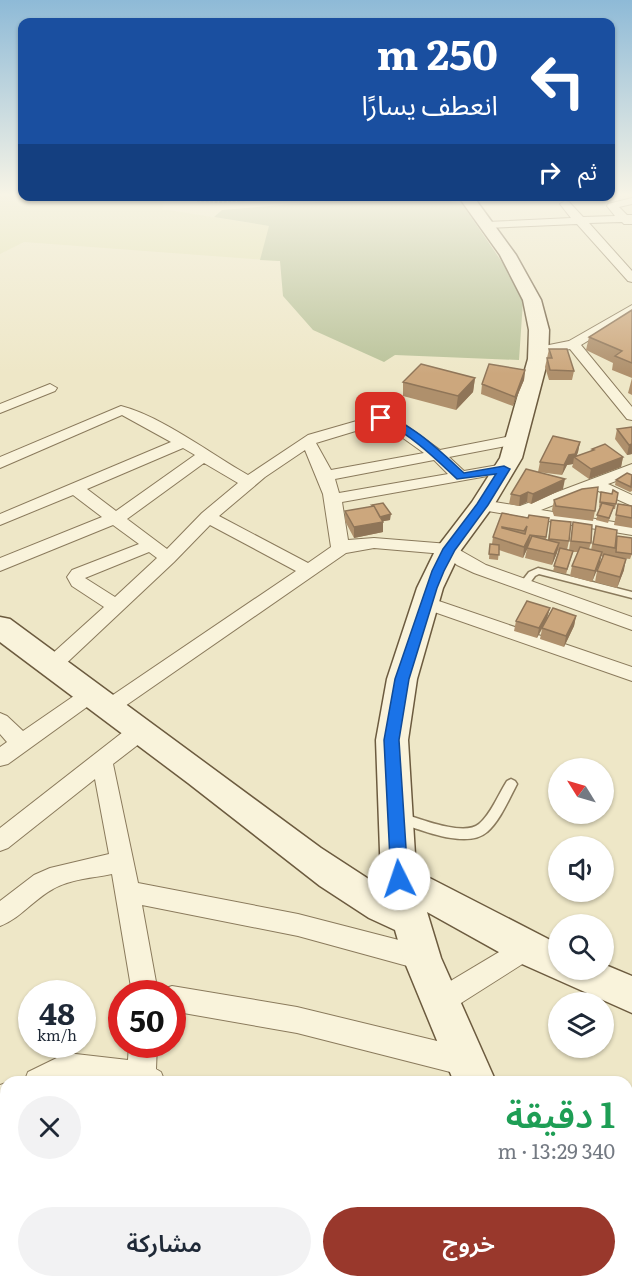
<!DOCTYPE html>
<html lang="ar">
<head>
<meta charset="utf-8">
<style>
	body { margin:0; font-family:Literata,"Noto Sans Arabic",serif; background:#f2f2f3; color:#1f2937; direction:rtl; height:100vh; display:flex; flex-direction:column; font-size:22px; white-space:nowrap }
	* { box-sizing:border-box; margin:0 }
	p { font-size:20px; color:#747a83 }
	.icon { flex:none; width:33px; height:33px; fill:none; stroke:currentColor; stroke-width:2; stroke-linecap:round; stroke-linejoin:round }
	.map { position:relative; flex:1; overflow:hidden; direction:ltr }
	.side { position:absolute; left:0px; top:1076px; width:633px; height:212px; display:flex; flex-direction:column; background:#fff; border-radius:18px 18px 0 0; box-shadow:0 2px 4px #0004; direction:rtl }
	.side>* { flex:none }
	.guide { position:absolute; left:18px; top:18px; width:597px; height:183px; border-radius:12px; box-shadow:0 2px 4px #0004; direction:rtl; background:#1a4fa0; color:#fff; overflow:hidden }
	.needle { width:39px; rotate:307deg }
	.tools { position:absolute; left:548px; top:758px; display:grid; gap:12px }
	.tools a { display:grid; place-items:center; width:66px; height:66px; border-radius:50%; background:#fff; box-shadow:0 2px 4px #0004; font-size:30px }
	.speed { position:absolute; left:18px; top:980px; display:flex; gap:12px; font-size:30px; font-weight:700; text-align:center }
	.speed>* { display:grid; place-content:center; width:78px; height:78px; border-radius:50%; background:#fff; box-shadow:0 2px 4px #0004; line-height:1 }
	.speed small { font-size:15px; font-weight:400 }
	.speed .limit { border:9px solid #d22; background:#fff; color:#111 }
	.pin { position:absolute; display:grid; place-items:center; width:51px; height:51px; color:#fff; margin:-26px; border-radius:12px; box-shadow:0 3px 9px #0006 }
	.me { position:absolute; width:66px; margin:-33px; rotate:356deg; stroke-linejoin:round; filter:drop-shadow(0 0 4px #0008) }
	.turn { display:flex; align-items:center; gap:21px; height:126px; padding:0 18px; font-size:27px }
	.turn .icon { width:78px; height:78px; stroke-width:2.5 }
	.turn b { display:block; font-size:42px; line-height:51px }
	.then { display:flex; align-items:center; height:57px; padding:0 18px; background:#0003; gap:12px; font-size:22px }
	.round { display:grid; place-items:center; flex:none; width:63px; height:63px; border-radius:32px; background:#f2f2f3 }
	.overview { display:flex; align-items:center; justify-content:space-between; height:102px; padding:0 18px }
	h1 { font-size:36px; font-weight:600; line-height:45px; color:#1e9e55 }
	.cta { display:flex; gap:12px; margin-top:auto; padding:12px 18px }
	.cta a { flex:1; height:69px; border-radius:36px; background:#99382c; color:#fff; font-size:24px; font-weight:600; line-height:69px; text-align:center }
	.cta a+a { background:#f2f2f3; color:#1f2937 }
	.map>svg:first-child { display:block }
	.farmland { fill:#e4e2b4 }
	.cemetery { fill:#b9c299 }
	.lines { fill:none; stroke-linecap:round; stroke-linejoin:round }
	.lane-casing { stroke:#8a7a5c; stroke-width:3 }
	.street-casing { stroke:#8a7a5c; stroke-width:2 }
	.secondary-casing { stroke:#6c5b3f; stroke-width:3 }
	.path { stroke:#8a7a5c; stroke-width:1.5; stroke-dasharray:3 1.5; stroke-linecap:butt }
	.lane { fill:#f9f3db; fill-rule:evenodd }
	.street { fill:#f9f3db; fill-rule:evenodd }
	.secondary { fill:#f9f3db; fill-rule:evenodd }
	.wall { fill:#af906c }
	.shaded-wall { fill:#8f7558 }
	.building { fill:#cca77d; stroke:#8f7558; stroke-width:1.5; fill-rule:evenodd }
	.route { fill:#1a73e8; stroke:#114b97; stroke-width:1.5 }
</style>
</head>
<body>
<div class="map">
<svg width="632" height="1286" viewBox="0 0 632 1286">
	<rect width="100%" height="100%" fill="#eee7c7"/>
	<path class="farmland" d="M0 194H22V196H166L162 209 269 226 280 261 24 242 0 254Z"/>
	<path class="cemetery" d="M447 197 452 202 462 204 504 265 523 301 519 360 395 355 384 362 313 330 283 296 280 261 260 260 269 226 214 217 222 210 365 198Z"/>
	<g class="lines">
		<g class="lane-casing">
			<path id="lane" d="M538 568 632 592V598L539 574 535 576 526 588H520L518 586 529 572Z
				M511 779 515 781 517 784C509 799 500 821 487 832 467 850 419 829 397 822L395 818 397 814 401 813C418 818 464 837 479 824 491 814 498 795 507 781Z"/>
		</g>
		<g class="street-casing">
			<path id="street" d="M632 198V204L619 207 627 215H632V224H624L622 222 589 223 632 271V282L628 281 577 224 487 228 482 225 487 222 571 218 560 204 565 201 569 202 583 217 615 216 607 206 608 204Z
				M632 305V314L581 345 632 407V420L627 419 570 349 539 355 532 351 534 348 569 341Z
				M50 384 57 388 55 391 0 413V404Z
				M121 406C161 416 211 454 248 475L308 435 381 414 393 416 440 450 516 435 521 437 524 440 521 443 449 457 464 471 504 464 512 469 510 472 342 502 348 540 374 538 449 544 486 565 632 617V630L474 573 457 565 444 554 374 548 346 553 115 713 108 716 101 713 98 708 101 703 296 571 210 525 174 562 57 672 50 674 43 672 40 667 43 662 104 607 72 586 67 577 72 570 139 544 113 525 0 571V558L102 517 73 495 0 525V514L171 442 122 415 0 468V457ZM382 423 424 453 331 470 316 443ZM183 448 195 455 116 511 87 489ZM305 450 323 494 331 547 308 563 219 516 265 477ZM434 460 448 474 339 493 335 479ZM204 463 238 483 202 513 167 549 127 519ZM149 552 157 558 115 597 85 578Z
				M632 464V475L608 484 632 495V506L594 489 541 510 632 525V535L482 510 474 505 482 500 520 506Z
				M427 597 632 667V681L420 607 418 603 420 599Z
				M91 687 98 689 101 694 98 699 8 764 0 766V747L7 742 0 734V713L7 716 23 731 84 689Z
				M140 723 148 725 151 731 148 737 113 764 138 883 298 914 422 946 431 950 435 958 431 966 422 970 298 936 142 905 158 993H132L112 874C93 878 70 879 53 889 34 899 21 918 0 926V901L34 875 50 868 109 854 95 779 8 848 0 851V828L132 725Z
				M526 936 535 940 539 948 535 956 450 1010 441 1014 432 1010 428 1001 432 992Z
				M172 986 297 1007 466 1048 476 1052 480 1062 476 1072 466 1076 297 1033 172 1011V993H161L163 989Z
				M129 1044H157L156 1069 161 1072 165 1082H24L28 1072 67 1053 128 1060Z
				M6 1083V1112L0 1114V1085Z
				M627 1266 632 1268V1286H611L609 1281H627Z
				M7 1281H55L53 1286H5Z
				M70 1281H102L104 1286H72Z
				M179 1281H211L212 1286H180Z
				M341 1281H384L382 1286H343Z"/>
		</g>
		<g class="secondary-casing">
			<path id="secondary" d="M458 196H473L516 255 541 300 549 330 548 359 522 458 494 505 461 550 443 588 417 679 408 740 416 871 558 944V969H603V964L632 976V1013L513 960 427 912 441 958 496 1082H454L403 958 395 930 369 918 320 886 188 783 0 642V617L10 619 321 848 384 889 381 879 376 740 387 679 417 588 436 549 472 502 500 458 528 359 529 330 523 300 500 255Z
				M555 1281H604L606 1286H557Z"/>
		</g>
		<path class="path" d="M195 196 198 201 220 202 316 196"/>
		<use href="#lane" class="lane"/>
		<use href="#street" class="street"/>
		<use href="#secondary" class="secondary"/>
	</g>
	<path class="wall" d="M516 196H538L537 198H516Z
		M632 310V395L628 393 632 378 612 370 613 363 586 350 589 337Z
		M549 349 574 371 572 380H549L545 367Z
		M525 370 524 380 513 406 481 394 482 384Z
		M475 378 473 392 456 410 403 396V382Z
		M632 427V454L627 455 615 439 617 429Z
		M580 442 578 452 576 456 592 451V449L623 457 621 467 589 479 572 467 573 464 567 465 562 475 538 472 540 462Z
		M632 475V491L630 492 615 485 616 480Z
		M563 489 531 504 527 502 519 506 509 504 511 494Z
		M601 492 616 504 615 509H613L608 523 596 520 600 507H599Z
		M554 500 595 511 593 521 554 516 552 510Z
		M618 504 632 506V528L614 525Z
		M345 511 390 520 383 521V532L354 538 345 521Z
		M502 513 528 518H549L546 540H548L551 520 569 541 567 550H569L573 522 591 543 589 549 591 550 596 526 616 539 632 554 630 559 620 558 624 570 617 588 595 582 597 571 603 557 601 556 592 582 570 576 572 566 578 552H573L566 574 553 571 559 551 558 550 552 565 525 558 527 549 523 558 499 550 498 560 489 559 490 544H492L493 537Z
		M550 608 547 618 576 616 574 626 564 647 540 639 542 629 537 638 514 631 516 621Z"/>
	<path class="shaded-wall" d="M525 370 524 380 513 406 515 397Z
		M475 378 473 392 456 410 458 396Z
		M580 442 578 452 576 458 574 457 573 464 567 465 562 475 564 465 569 455Z
		M632 444V454L627 455 629 445Z
		M623 457 621 467 589 479 591 469Z
		M565 479 563 489 531 504 533 494Z
		M528 492 527 502 519 506 520 496Z
		M391 514 390 520 379 522 380 517Z
		M383 522V532L354 538V527Z
		M530 535 529 545 523 558 524 547Z
		M559 543 557 553 552 565 554 554Z
		M602 552 600 563 592 582 595 571Z
		M626 559 624 570 617 588 620 577Z
		M550 608 547 618 537 638 539 628Z
		M576 616 574 626 564 647 566 636Z"/>
	<path class="building" d="M632 310V363L615 356 622 351 589 337Z
		M549 349H567L574 371 550 370 547 358H552Z
		M421 364 475 378 458 396 403 382Z
		M489 364 525 370 515 397 482 384Z
		M632 427V444L629 445 617 429Z
		M553 436 580 442 575 454 569 455 564 465 540 462Z
		M605 444 623 457 591 469 574 457 594 450 592 449Z
		M526 469 565 479 533 494 528 492 520 496 511 494Z
		M627 473 632 475 631 487 616 480Z
		M598 487 595 511 556 506 554 500 582 489Z
		M613 490 618 493 616 504 600 502 601 492 612 494Z
		M383 503 391 514 380 517 374 506 372 505Z
		M602 503 614 506 609 518 597 515Z
		M618 504 632 506V518L616 515Z
		M374 506 383 522 354 527 345 511Z
		M502 513 528 518 529 515 549 518 546 537 530 535 524 547 493 537ZM527 526 525 534 502 528V527L524 531Z
		M551 520 571 522 569 541 549 539Z
		M573 522 592 525 591 543 571 541Z
		M596 526 617 530 615 548 593 544Z
		M532 536 559 543 554 554 527 548Z
		M617 536 632 538V554L616 552Z
		M490 544 499 545V555L489 554Z
		M580 547 602 552 595 571 572 566Z
		M560 548 573 551 567 569 554 566Z
		M604 554 626 559 620 577 597 571Z
		M527 601 550 608 539 628 516 621Z
		M553 608 576 616 566 636 542 628Z"/>
	<linearGradient id="sky" x2="0" y2="1"><stop stop-color="#8ebad7"/><stop offset="0.52" stop-color="#f7f4e6"/><stop offset="1" stop-color="#f7f4e6" stop-opacity="0"/></linearGradient>
	<rect width="632" height="374" fill="url(#sky)"/>
	<path class="route" d="M381 415C410 421 442 453 464 473L504 466 510 469 488 505 455 550 444 571 437 588 409 679 399 740 408 879 405 884 399 887 393 884 391 879 384 740 395 679 432 571 443 549 477 504 496 474 457 479C437 460 404 427 377 421V416Z"/>
</svg>
<div class="tools">
<a><svg class="needle" viewBox="-14 -14 28 28"><path d="M0-13l5 13h-10z" fill="#e53935"/><path d="M0 13l5-13h-10z" fill="#747a83"/></svg></a>
<a><svg class="icon" aria-label="sound" viewBox="0 0 24 24"><path d="M4 9h4l5-4v14l-5-4H4zM17 9q2 3 0 6"/></svg></a>
<a><svg class="icon" aria-label="search" viewBox="0 0 24 24"><circle cx="10" cy="10" r="6"/><path d="M15 15l6 6"/></svg></a>
<a><svg class="icon" aria-label="layers" viewBox="0 0 24 24"><path d="M12 4l9 5-9 5-9-5zM3 14l9 5 9-5"/></svg></a>
</div>
<div class="speed"><div>48<small>km/h</small></div><div class="limit">50</div></div>
<div class="pin" style="left:381px;top:418px;background:#d93025"><svg class="icon" aria-label="arrive" viewBox="0 0 24 24"><path d="M6 21V4h12l-3 4 3 4H6"/></svg></div>
<svg class="me" style="left:399px;top:879px" viewBox="-20 -20 40 40"><circle r="19" fill="#fff"/><path d="M0-13L10 11 0 6-10 11z" fill="#1a73e8"/></svg>
<div class="guide">
<div class="turn"><svg class="icon" aria-label="left" viewBox="0 0 24 24"><path d="M17 20v-9H6M10 6l-5 5 5 5"/></svg><div><b>250 m</b>انعطف يسارًا</div></div>
<div class="then">ثم<svg class="icon" aria-label="right" viewBox="0 0 24 24"><path d="M7 20v-9h11M14 6l5 5-5 5"/></svg></div>
</div>
<section class="side">
<div class="overview"><div><h1>1 دقيقة</h1><p>340 m · 13:29</p></div><a class="round"><svg class="icon" aria-label="close" viewBox="0 0 24 24"><path d="M6 6l12 12M18 6L6 18"/></svg></a></div>
<div class="cta"><a>خروج</a><a>مشاركة</a></div>
</section>
</div>
</body>
</html>
